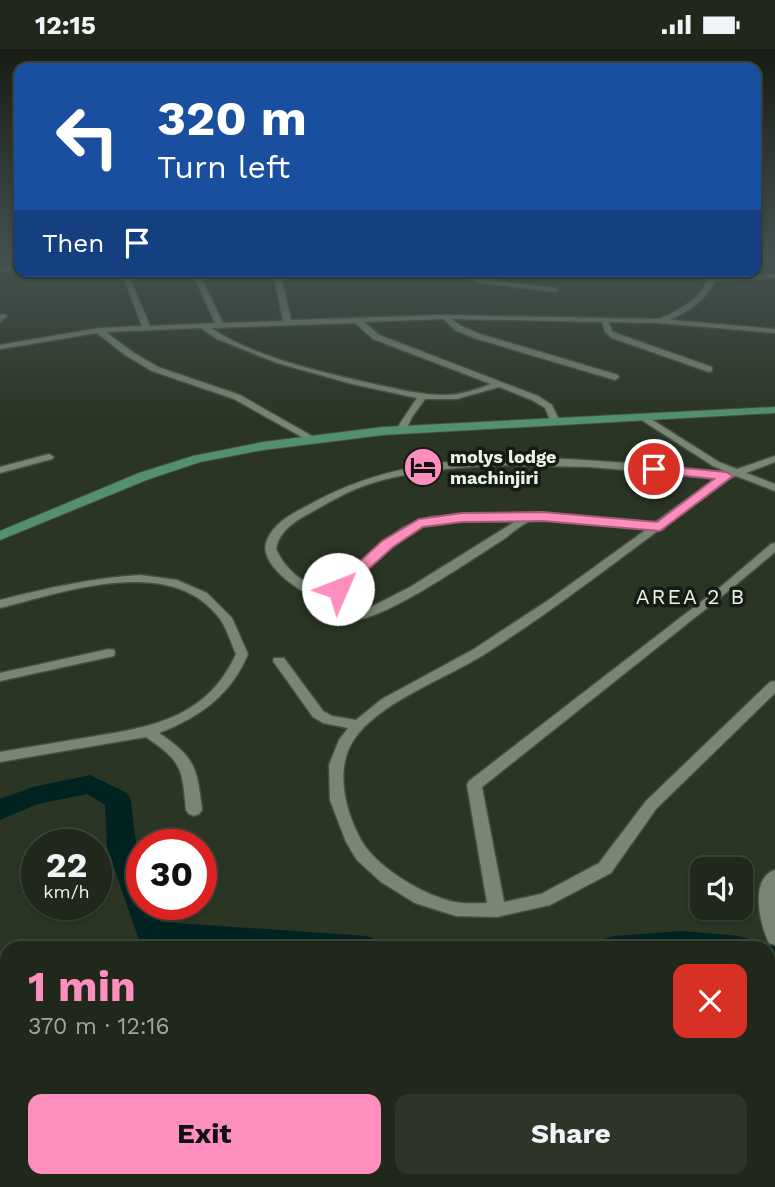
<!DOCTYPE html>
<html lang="en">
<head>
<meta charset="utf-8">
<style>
	body { margin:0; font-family:"Work Sans",sans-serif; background:#2d3428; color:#f1f3f6; height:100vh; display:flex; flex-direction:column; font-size:26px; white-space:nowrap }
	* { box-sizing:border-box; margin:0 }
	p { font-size:23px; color:#a2a6a3 }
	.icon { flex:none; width:38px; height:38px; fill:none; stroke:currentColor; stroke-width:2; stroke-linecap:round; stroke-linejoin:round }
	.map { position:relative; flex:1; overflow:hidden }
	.panel { position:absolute; left:0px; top:892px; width:775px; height:247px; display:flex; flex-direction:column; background:#20281b; border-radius:21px 21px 0 0; box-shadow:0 2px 5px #0004,0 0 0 2px #3d443a }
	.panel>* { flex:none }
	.top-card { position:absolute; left:14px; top:14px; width:747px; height:214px; border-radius:14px; box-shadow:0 2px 5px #0004,0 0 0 2px #3d443a; background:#1a4fa0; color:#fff; overflow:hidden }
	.controls { position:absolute; left:690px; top:808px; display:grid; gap:14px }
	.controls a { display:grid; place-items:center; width:63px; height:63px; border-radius:14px; background:#20281b; box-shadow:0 2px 5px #0004,0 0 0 2px #3d443a; font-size:35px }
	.speed { position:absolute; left:21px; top:780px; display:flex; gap:14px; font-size:35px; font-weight:700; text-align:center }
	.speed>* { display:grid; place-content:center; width:91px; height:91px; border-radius:50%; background:#20281b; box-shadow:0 2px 5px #0004,0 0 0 2px #3d443a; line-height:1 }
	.speed small { font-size:18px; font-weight:400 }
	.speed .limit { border:10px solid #d22; background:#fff; color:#111 }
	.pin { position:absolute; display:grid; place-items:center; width:60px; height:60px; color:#fff; margin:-30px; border:4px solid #fff; border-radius:50%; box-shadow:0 2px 7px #0007 }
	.me { position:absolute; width:77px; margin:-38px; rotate:46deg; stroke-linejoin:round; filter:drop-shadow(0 0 5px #0008) }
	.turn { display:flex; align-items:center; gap:24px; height:147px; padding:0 28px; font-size:32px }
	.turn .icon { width:91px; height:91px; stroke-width:2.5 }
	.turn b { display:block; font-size:49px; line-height:60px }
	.then { display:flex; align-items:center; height:66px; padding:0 28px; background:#0003; gap:14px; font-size:26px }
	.round { display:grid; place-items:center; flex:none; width:74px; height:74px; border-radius:14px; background:#2d3428 }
	.headline { display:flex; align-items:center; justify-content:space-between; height:119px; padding:0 28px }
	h1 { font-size:42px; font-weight:700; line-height:52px; color:#fd8ebe }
	.action { display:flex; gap:14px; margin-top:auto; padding:14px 28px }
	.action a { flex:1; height:80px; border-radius:14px; background:#fd8ebe; color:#111; font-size:28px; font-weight:700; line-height:80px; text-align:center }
	.action a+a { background:#2d3428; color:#f1f3f6 }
	.status { display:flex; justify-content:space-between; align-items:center; height:49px; padding:0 35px; background:#20281b; direction:ltr }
	.status svg { height:19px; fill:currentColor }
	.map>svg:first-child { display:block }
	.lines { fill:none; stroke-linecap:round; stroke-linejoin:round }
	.river { fill:#002321; fill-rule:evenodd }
	.minor-casing { stroke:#474f41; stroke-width:3 }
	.major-casing { stroke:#474f41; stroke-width:2 }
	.minor { fill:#798673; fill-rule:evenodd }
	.major { fill:#529071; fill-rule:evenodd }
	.route { fill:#fd8ebe; stroke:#a45c7c; stroke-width:2 }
	.labels { text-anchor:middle; stroke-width:7; stroke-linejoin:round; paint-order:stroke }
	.poi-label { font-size:18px; font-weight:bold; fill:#eaf1e6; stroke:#161b13; text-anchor:start }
	.quarter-label { font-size:21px; letter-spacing:2px; fill:#eaf1e6; stroke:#161b13 }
</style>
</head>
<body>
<div class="status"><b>12:15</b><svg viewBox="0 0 49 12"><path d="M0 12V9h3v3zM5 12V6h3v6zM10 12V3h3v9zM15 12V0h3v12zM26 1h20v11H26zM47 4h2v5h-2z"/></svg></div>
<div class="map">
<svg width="775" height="1138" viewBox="0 0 775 1138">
	<rect width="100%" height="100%" fill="#2a3524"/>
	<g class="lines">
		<path class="river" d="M90 726 127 744 131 751C134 787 142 820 142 856H155L161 873 367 887 378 891 382 900H180L150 897 140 894 107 798 105 756 87 745 38 755 0 771V750L33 738Z
			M683 882 740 887 751 891 755 900H598L602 891 613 887Z
			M768 893 775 895V921L768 919V900H756Z"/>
		<g class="minor-casing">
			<path id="minor" d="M19 215V219L0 223V219Z
				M198 222 223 274 283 272 273 222H280L291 271 445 266 659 270C681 260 705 249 710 222H716V228L775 225V229L715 232C706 251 689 262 670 271L775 280V284L658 274 609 273 612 282 618 285 712 318V322L709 323 612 289 605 283 602 273 452 270 461 277 480 285 618 326 619 328 615 331 474 289 455 281 443 270 364 273 379 286 538 347 552 356 560 373 558 375H552L545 359 532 351 499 338 457 350H425L412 368 405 383 402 384 397 381 399 376 417 349 352 335 277 314 217 290 201 279 106 283 131 302 158 318 240 346 312 387V391L309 392 234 350 152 322 125 306 97 284 0 300V296L99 279 142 277 123 227 126 225 129 227 150 277 215 274 192 223ZM355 274 373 290 491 335C476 341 460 346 444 346 421 346 397 340 374 335 322 323 256 309 211 279Z
				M453 222H463L481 230 555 239 559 241 555 243 480 234Z
				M3 265 7 267 0 273V266Z
				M643 365 719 413 737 420 775 407V413L746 424 775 435V442L736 427 730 429 665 477 664 480 659 481C602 523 545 567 485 605 447 629 377 654 353 692 334 722 346 766 363 794 379 820 425 847 455 853 465 855 477 854 487 854L467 736 469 732 724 535 771 495 775 494V503L732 539 482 738 504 853 541 845 599 814 646 752 770 633 775 632V644L656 760 611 824 550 856 497 868 456 867 415 854 381 833 357 811 346 793 330 751 329 716 339 691 348 679 323 674 313 668 273 612 274 609H284L323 662 332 667 356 671 382 650 474 600 550 550 647 480C627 478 543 467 530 472 521 476 512 484 504 490 477 507 383 572 356 570 338 569 319 551 304 543 289 534 258 512 267 491 275 471 298 462 316 452 413 400 530 406 638 415 665 418 701 425 727 423L713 417 640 370 638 368ZM495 416 590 418 717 429 654 474 543 465 431 468 402 479 383 493 327 546C306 534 286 523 276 500 280 479 299 470 317 460 333 451 349 442 366 436 408 422 451 419 495 416ZM516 472 410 538 365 561 356 563 335 551C361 526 398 480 434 474 457 470 492 473 516 472Z
				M49 405 54 408 52 410 0 424V418Z
				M140 526 177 531 207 544 232 569 248 605C231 646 200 668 159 684 196 709 197 719 202 761L199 765 194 767 189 765 186 761C182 718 182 713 146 688L0 713V703C30 698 60 693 90 688 152 678 207 669 236 605 231 594 227 580 220 570 172 504 64 543 0 559V551C47 539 92 529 140 526Z
				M109 600 114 601 115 604 114 607 0 632V624Z
				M775 821V896L769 894C760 876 749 829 775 821Z
				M0 1034H7V1052H0Z
				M775 1049V1069L768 1070V1050Z
				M331 1132H353L351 1138H328Z
				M534 1132H557L560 1138H536Z
				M605 1132H627L625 1138H602Z
				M660 1132H695L698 1138H662Z"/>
		</g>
		<g class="major-casing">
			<path id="major" d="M775 358V364L383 386 263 401 200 413 149 430 0 491V482L139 424 193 407 263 393 383 378Z"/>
		</g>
		<use href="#minor" class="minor"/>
		<use href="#major" class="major"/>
	</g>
	<linearGradient id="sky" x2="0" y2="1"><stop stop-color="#171d14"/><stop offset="0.57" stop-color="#445150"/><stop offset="1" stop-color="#445150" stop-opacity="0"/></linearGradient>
	<rect width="775" height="370" fill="url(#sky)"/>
	<path class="route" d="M654 416 726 423 733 427 660 482 543 472 462 473 423 478 393 498 343 543 338 545 330 540 382 492 419 470 462 464 543 463 657 473 714 430 649 423 647 420Z"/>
	<defs>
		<g id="hotel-disc" transform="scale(2.0125)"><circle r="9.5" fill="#fd8ebe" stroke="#161b13"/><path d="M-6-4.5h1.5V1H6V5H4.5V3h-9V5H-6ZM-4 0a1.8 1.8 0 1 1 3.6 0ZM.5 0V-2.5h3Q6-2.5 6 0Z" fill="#111"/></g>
	</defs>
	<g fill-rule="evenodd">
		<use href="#hotel-disc" x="423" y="418"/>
	</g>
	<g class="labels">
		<g class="poi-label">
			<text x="450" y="414">molys lodge<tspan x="450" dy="21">machinjiri</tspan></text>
		</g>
		<g class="quarter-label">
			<text x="691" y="555">AREA 2 B</text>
		</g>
	</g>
</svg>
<div class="controls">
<a><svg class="icon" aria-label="sound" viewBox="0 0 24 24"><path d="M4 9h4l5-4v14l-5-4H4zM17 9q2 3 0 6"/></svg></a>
</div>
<div class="speed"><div>22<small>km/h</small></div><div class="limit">30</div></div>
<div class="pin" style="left:654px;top:420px;background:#d93025"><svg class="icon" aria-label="arrive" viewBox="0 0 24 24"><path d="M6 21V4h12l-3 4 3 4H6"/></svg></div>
<svg class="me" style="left:338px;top:540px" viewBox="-20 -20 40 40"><circle r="19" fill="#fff"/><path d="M0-13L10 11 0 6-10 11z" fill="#fd8ebe"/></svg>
<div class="top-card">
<div class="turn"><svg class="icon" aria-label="left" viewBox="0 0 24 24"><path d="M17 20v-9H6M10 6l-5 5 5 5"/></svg><div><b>320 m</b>Turn left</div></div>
<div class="then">Then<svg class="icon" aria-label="arrive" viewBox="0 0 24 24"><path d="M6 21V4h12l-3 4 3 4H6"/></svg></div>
</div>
<section class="panel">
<div class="headline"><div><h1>1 min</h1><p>370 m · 12:16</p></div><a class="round" style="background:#d93025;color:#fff"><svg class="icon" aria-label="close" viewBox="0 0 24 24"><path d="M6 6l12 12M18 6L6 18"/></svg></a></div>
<div class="action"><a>Exit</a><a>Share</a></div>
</section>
</div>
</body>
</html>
